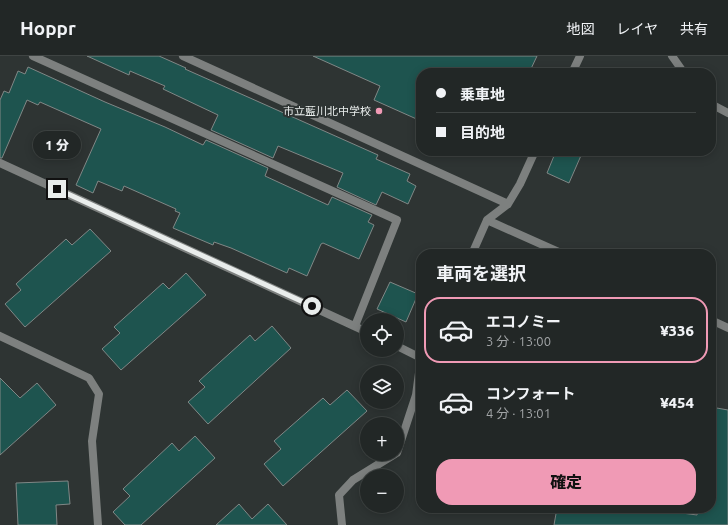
<!DOCTYPE html>
<html lang="ja">
<head>
<meta charset="utf-8">
<style>
	:root { --surface:#222726; --page:#2e3332; --text:#f1f3f6; --muted:#a2a5a7; --line:#3f4443; --accent:#f09ab5 }
	body { margin:0; font-family:Ubuntu,"Noto Sans JP",sans-serif; background:var(--page); color:var(--text); height:100vh; display:flex; flex-direction:column; font-size:15px; white-space:nowrap }
	* { box-sizing:border-box; margin:0 }
	p { font-size:13px; color:var(--muted) }
	.icon { flex:none; width:22px; height:22px; fill:none; stroke:currentColor; stroke-width:2; stroke-linecap:round; stroke-linejoin:round }
	.map { position:relative; flex:1; overflow:hidden }
	.details { position:absolute; left:416px; top:193px; width:300px; height:264px; display:flex; flex-direction:column; background:var(--surface); border-radius:16px; box-shadow:0 2px 10px #0003,0 0 0 1px var(--line) }
	.details>* { flex:none }
	.top-card { position:absolute; left:416px; top:12px; width:300px; height:88px; border-radius:16px; box-shadow:0 2px 10px #0003,0 0 0 1px var(--line); display:grid; align-content:center; height:88px; padding:0 20px; background:var(--surface) }
	.tools { position:absolute; left:360px; top:257px; display:grid; gap:8px }
	.tools a { display:grid; place-items:center; width:44px; height:44px; border-radius:50%; background:var(--surface); box-shadow:0 2px 10px #0003,0 0 0 1px var(--line); font-size:20px }
	.end { position:absolute; width:18px; height:18px; margin:-9px; border:5px solid #e9edec; background:#111; box-shadow:0 0 0 2px #111 }
	.from { border-radius:50% }
	.bubble { position:absolute; height:28px; border-radius:14px; background:var(--surface); box-shadow:0 2px 10px #0003,0 0 0 1px var(--line); font-size:13px; font-weight:800; line-height:28px; text-align:center }
	.top-card b { display:flex; align-items:center; gap:14px; height:38px; font-size:15px }
	.top-card b+b { border-top:1px solid var(--line) }
	.top-card i { width:10px; height:10px; background:var(--text) }
	ul { padding:0; list-style:none }
	li { display:flex; align-items:center; gap:12px; height:66px; margin:0 8px 6px; padding:0 12px; border:2px solid transparent; border-radius:16px }
	li div { flex:1 }
	li b { display:block; font-size:15px }
	li em { font-style:normal; font-weight:800 }
	li.on { border-color:var(--accent) }
	li>.icon { width:36px; height:36px; stroke-width:1.5 }
	h2 { padding:0 20px; font-size:18px; line-height:48px }
	.primary-button { display:flex; gap:8px; margin-top:auto; padding:8px 20px }
	.primary-button a { flex:1; height:46px; border-radius:16px; background:var(--accent); color:#111; font-size:16px; font-weight:800; line-height:46px; text-align:center }
	header { display:flex; align-items:center; gap:24px; box-sizing:border-box; height:56px; padding:0 20px; background:var(--surface); border-bottom:1px solid var(--line) }
	header strong { font-size:19px }
	nav { display:flex; gap:22px; margin-inline-start:auto; font-size:14px }
	.map>svg:first-child { display:block }
</style>
</head>
<body>
<header>
<strong>Hoppr</strong>
<nav><a>地図</a><a>レイヤ</a><a>共有</a></nav>
</header>
<div class="map">
<svg width="728" height="469" viewBox="0 0 728 469">
	<rect width="100%" height="100%" fill="#2e3433"/>
	<!-- building -->
	<path fill="#1e544f" stroke="#808786" d="M87 0H159L186 12 185 13 378 99 376 103 410 118 407 125 416 130 408 148 382 136 376 149 337 131 343 117 278 90 273 102 211 74 218 59 163 33 165 30 130 15 129 19Z
		M313 0H537L529 17H421V65L374 44 380 30Z
		M28 11 105 46 165 71 203 89 206 84 268 112 265 120 328 149 332 141 372 159 368 166 374 169 359 203 323 187 321 188 307 220 289 212 287 217 231 192 214 186 213 189 173 172 180 157 175 155 176 153 124 130 122 135 98 125 93 137 76 129 101 73 40 46 38 49 27 44 2 102H0V44L4 35 9 37 18 15 25 18Z
		M556 95H583L569 127 547 117Z
		M90 173 111 195 25 271 5 248 21 234 16 228 66 183 72 189Z
		M186 217 206 239 121 314 102 293 120 277 114 271 163 227 169 233Z
		M390 226 418 238 406 266 377 253Z
		M272 270 291 292 208 368 188 346 205 331 199 325 250 279 255 285Z
		M0 322 20 342 37 327 56 349 0 399Z
		M347 334 367 355 283 430 264 408 281 393 274 385 323 342 330 349Z
		M711 351 728 354V469H554L557 452H660L659 454 697 459 698 452H711Z
		M195 380 215 402 141 469H125L113 456 130 440 123 433 172 387 179 395Z
		M68 425 70 448 56 449 57 469H18L16 427Z
		M239 448 252 463 268 448 287 469H216Z"/>
	<g fill="none" stroke-linecap="round" stroke-linejoin="round">
		<!-- street -->
		<path stroke="#7d807f" stroke-width="8" d="M33 0 397 164 355 270
			M183 0 508 148
			M672 0 684 17
			M572 17 580 0
			M711 48 728 57
			M0 107 367 276
			M487 164 563 198
			M472 198 487 164 508 148 520 128 535 95
			M711 264 728 272
			M0 280 89 322 99 338 92 385 98 469
			M397 290 421 302
			M397 397 416 339 421 302
			M342 469 339 439 353 424 395 398"/>
	</g>
	<g fill="none" stroke-linecap="round" stroke-linejoin="round">
		<!-- route -->
		<path stroke="#e9edec" stroke-width="5" d="M57 133 312 250"/>
	</g>
	<!-- markers -->
	<circle fill="#f09ab5" stroke="#2e3433" stroke-width="1.5" cx="379" cy="55" r="4"/>
	<g text-anchor="middle" stroke-width="4" stroke-linejoin="round" paint-order="stroke">
		<!-- poi labels -->
		<g font-size="11" fill="#e9edec" stroke="#2e3433" text-anchor="end">
			<text x="371" y="59">市立藍川北中学校</text>
		</g>
	</g>
</svg>
<div class="tools">
<a><svg class="icon" aria-label="locate" viewBox="0 0 24 24"><circle cx="12" cy="12" r="6"/><path d="M12 2v4M12 18v4M2 12h4M18 12h4"/></svg></a>
<a><svg class="icon" aria-label="layers" viewBox="0 0 24 24"><path d="M12 4l9 5-9 5-9-5zM3 14l9 5 9-5"/></svg></a>
<a>+</a>
<a>−</a>
</div>
<i class="end from" style="left:312px;top:250px"></i>
<i class="end" style="left:57px;top:133px"></i>
<div class="bubble" style="left:33px;top:75px;width:48px">1 分</div>
<div class="top-card">
<b><i class="from"></i>乗車地</b>
<b><i></i>目的地</b>
</div>
<section class="details">
<h2>車両を選択</h2>
<ul>
<li class="on"><svg class="icon" aria-label="car" viewBox="0 0 24 24"><path d="M5 17H2v-5l4-1 3-4h7l3 4 3 1v5h-3M9 17h6M6 11h13"/><circle cx="7" cy="17" r="2"/><circle cx="17" cy="17" r="2"/></svg><div><b>エコノミー</b><p>3 分 · 13:00</p></div><em>¥336</em></li>
<li><svg class="icon" aria-label="car" viewBox="0 0 24 24"><path d="M5 17H2v-5l4-1 3-4h7l3 4 3 1v5h-3M9 17h6M6 11h13"/><circle cx="7" cy="17" r="2"/><circle cx="17" cy="17" r="2"/></svg><div><b>コンフォート</b><p>4 分 · 13:01</p></div><em>¥454</em></li>
</ul>
<div class="primary-button"><a>確定</a></div>
</section>
</div>
</body>
</html>
